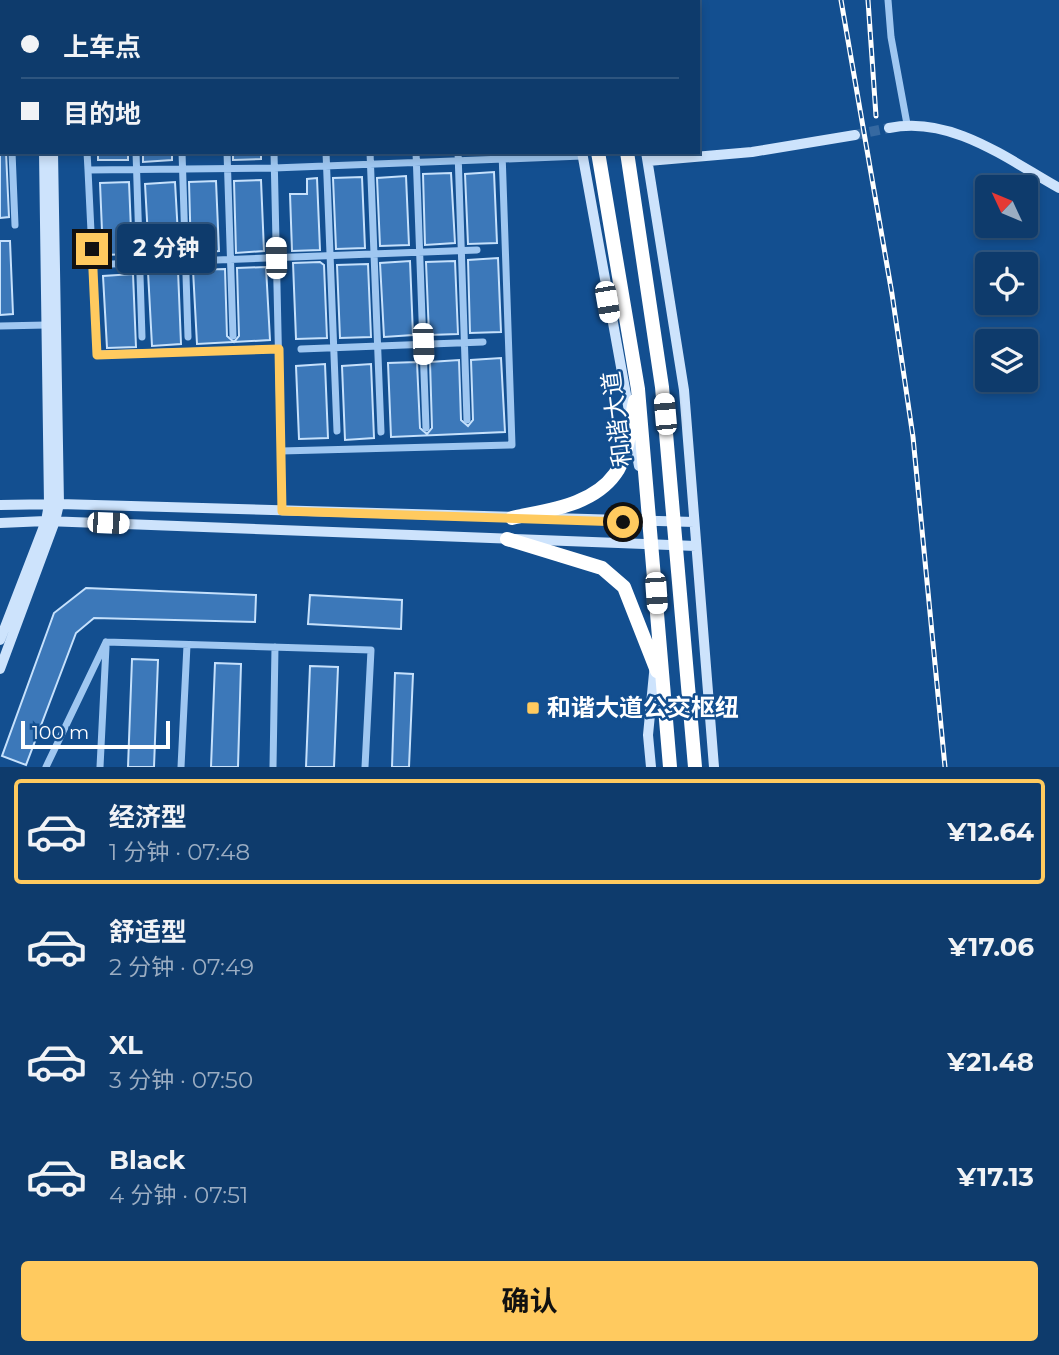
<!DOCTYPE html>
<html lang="zh">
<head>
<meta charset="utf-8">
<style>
	:root { --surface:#0e3b6c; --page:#174272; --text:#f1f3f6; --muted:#9badc2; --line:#2e557f; --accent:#ffca5f }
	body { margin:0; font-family:Montserrat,"Noto Sans SC",sans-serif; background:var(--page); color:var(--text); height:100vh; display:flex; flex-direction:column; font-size:26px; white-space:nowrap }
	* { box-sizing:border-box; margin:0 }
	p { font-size:23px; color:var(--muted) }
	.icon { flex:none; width:38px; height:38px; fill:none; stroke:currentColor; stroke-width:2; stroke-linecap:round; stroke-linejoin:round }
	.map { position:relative; height:767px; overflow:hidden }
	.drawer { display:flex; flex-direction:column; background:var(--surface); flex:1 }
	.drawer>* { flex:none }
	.top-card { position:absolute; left:0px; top:0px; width:700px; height:154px; box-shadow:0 4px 10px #0003,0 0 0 2px var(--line); display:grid; align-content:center; height:154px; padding:0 21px; background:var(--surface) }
	.needle { width:46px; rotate:314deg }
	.tools { position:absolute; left:975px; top:175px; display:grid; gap:14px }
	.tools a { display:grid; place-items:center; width:63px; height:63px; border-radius:7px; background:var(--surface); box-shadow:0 4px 10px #0003,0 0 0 2px var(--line); font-size:35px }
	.scale { position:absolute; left:21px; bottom:18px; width:149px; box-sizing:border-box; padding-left:7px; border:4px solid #fff; border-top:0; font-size:19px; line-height:24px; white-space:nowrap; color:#fff; -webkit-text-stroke:5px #134f90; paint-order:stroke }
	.end { position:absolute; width:32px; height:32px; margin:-16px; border:9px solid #ffca5f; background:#111; box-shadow:0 0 0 4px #111 }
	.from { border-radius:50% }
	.bubble { position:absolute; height:49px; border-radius:7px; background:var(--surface); box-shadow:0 4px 10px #0003,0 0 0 2px var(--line); font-size:23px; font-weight:700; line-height:49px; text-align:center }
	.car { position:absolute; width:21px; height:42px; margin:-21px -10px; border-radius:9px; box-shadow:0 0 5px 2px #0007; background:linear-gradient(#fff 24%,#345 0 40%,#fff 0 76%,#345 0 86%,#fff 0) }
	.top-card b { display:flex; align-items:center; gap:24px; height:66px; font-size:26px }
	.top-card b+b { border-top:2px solid var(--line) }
	.top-card i { width:18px; height:18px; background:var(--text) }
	ul { padding:12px 0 0; list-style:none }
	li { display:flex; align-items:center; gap:21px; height:105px; margin:0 14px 10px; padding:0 7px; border:4px solid transparent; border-radius:7px }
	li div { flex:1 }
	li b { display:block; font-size:26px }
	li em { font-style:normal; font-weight:700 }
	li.current { border-color:var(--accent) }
	li>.icon { width:63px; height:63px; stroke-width:1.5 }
	.action { display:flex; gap:14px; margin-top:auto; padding:14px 21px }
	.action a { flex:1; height:80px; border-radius:7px; background:var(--accent); color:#111; font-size:28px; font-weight:700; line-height:80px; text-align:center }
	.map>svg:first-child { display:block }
</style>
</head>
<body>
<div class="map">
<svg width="1059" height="767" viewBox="0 0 1059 767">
	<rect width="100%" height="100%" fill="#134f90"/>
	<!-- building -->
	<path fill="#3c78b9" stroke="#c6e1fc" stroke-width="2" d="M0 143 2 152H6L9 217 0 218Z
		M98 152H128V160H98Z
		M143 152H172V160L143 162Z
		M233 152H261V159L233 160Z
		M494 172 497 243 468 244 465 174Z
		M451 173 455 243 425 245 423 174Z
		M406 176 409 245 380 246 377 178Z
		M362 177 365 248 336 249 333 178Z
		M317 178 320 250 292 251 290 194H307V179Z
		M261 180 264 251 236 253 234 181Z
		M216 181 219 251 191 253 189 182Z
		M129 182 132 254 103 255 100 183Z
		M175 182 179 253 149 256 145 184Z
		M0 241H10L13 314 0 315Z
		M498 258 501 332 470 333 468 260Z
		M410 261 413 335 384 337 380 263Z
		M455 261 458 334 429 335 426 262Z
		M320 262 324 265 327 338 296 339 293 263Z
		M368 264 371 337 340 338 337 265Z
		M266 267 270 340 197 344 193 270 225 269 227 336 234 342 239 336 237 268Z
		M178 270 181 344 152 346 148 272Z
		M133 274 136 347 107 348 103 276Z
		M501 358 505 432 391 437 388 363 417 362 420 428 427 434 432 428 430 362 459 360 461 420 468 426 473 420 471 360Z
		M325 364 328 438 299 439 296 366Z
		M371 364 374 438 345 440 342 366Z
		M86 588 256 595 255 622 94 618 76 633 26 765 2 756 54 613Z
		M310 595 402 600 401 629 308 624Z
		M132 659 158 660 154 767H128Z
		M215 663 241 664 238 767H211Z
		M310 666 338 667 334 767H306Z
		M395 673 413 674 409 767H392Z"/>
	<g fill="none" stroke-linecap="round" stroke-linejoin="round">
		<!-- secondary-tunnel -->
		<path stroke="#3669a1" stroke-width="10" stroke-dasharray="10 5" stroke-linecap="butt" d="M855 135 889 128"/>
		<!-- street -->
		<path stroke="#9fc7f1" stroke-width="7" d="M3 0 4 2
			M81 0V2
			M130 0V2
			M176 0V2
			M221 0V2
			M269 0V2
			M320 0V2
			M365 0V2
			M410 0 411 2
			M452 0V2
			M497 0V2
			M888 0 891 37 907 124
			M0 137H2
			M12 152 15 225
			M87 152 88 170 274 168 582 156
			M136 152 142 337
			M182 152 188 337
			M227 152 233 336
			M274 152 282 511
			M326 152 337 431
			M370 152 381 432
			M416 152 426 428
			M458 152 467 420
			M88 170 97 354 279 349
			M112 264 477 250
			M0 326 46 325
			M301 349 483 342
			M281 451 512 445 502 152
			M106 642 371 650 365 767
			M46 767 106 642
			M100 767 106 647
			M181 767 187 645
			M273 767 275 647"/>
		<!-- secondary -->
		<path stroke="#cde3fc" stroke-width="10" d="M39 0V2
			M51 0V2
			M555 0 556 2
			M614 0V2
			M889 128C951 115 1007 159 1059 188
			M582 152 639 466
			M646 152 684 390 714 767
			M648 161 752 152 855 135
			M0 505 59 504 694 522
			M0 523 46 521 696 546
			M0 640 46 521 49 504 44 152
			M0 669 55 521 59 504 53 152
			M651 767 648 735 655 663"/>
		<!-- highway -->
		<path stroke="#fff" stroke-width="14" d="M573 0 574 2
			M598 0 599 2
			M598 152 638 389 670 767
			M627 152 662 387 695 767
			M512 518C547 510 592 506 615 474 629 455 630 423 635 401
			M507 539 602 568 624 587 657 671"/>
		<!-- rail casing -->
		<g stroke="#fff" stroke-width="5">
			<path id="rail" d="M841 0 892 294 913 437 945 767
				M868 0 876 116"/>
		</g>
		<!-- rail -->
		<use href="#rail" stroke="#134f90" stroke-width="2.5" stroke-dasharray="8" stroke-linecap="butt"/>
	</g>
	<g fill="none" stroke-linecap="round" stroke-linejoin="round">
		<!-- route -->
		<path stroke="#ffca5f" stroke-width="9" d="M92 249 97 355 279 349 282 511 623 522"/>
	</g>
	<!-- markers -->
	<rect fill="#ffca5f" stroke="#134f90" stroke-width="2.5" x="526" y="701" width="14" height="14" rx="3.5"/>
	<g text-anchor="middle" stroke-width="5" stroke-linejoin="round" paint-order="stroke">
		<!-- street labels -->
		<g font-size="24" fill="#fff" stroke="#134f90">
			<text transform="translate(617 419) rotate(-97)" y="8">和谐大道</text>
		</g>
		<!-- poi labels -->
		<g font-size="24" font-weight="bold" fill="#fff" stroke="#134f90" text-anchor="start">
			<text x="547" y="716">和谐大道公交枢纽</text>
		</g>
	</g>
</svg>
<div class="tools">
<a><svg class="needle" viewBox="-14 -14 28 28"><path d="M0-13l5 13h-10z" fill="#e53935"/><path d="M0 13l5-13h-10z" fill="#9badc2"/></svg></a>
<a><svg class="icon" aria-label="locate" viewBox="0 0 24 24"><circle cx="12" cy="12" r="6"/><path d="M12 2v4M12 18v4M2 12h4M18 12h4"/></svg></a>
<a><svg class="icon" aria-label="layers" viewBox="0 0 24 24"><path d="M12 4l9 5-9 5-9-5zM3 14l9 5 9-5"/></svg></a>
</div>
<div class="scale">100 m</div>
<i class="end from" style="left:623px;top:522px"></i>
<i class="end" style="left:92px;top:249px"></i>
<div class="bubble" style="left:117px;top:224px;width:98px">2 分钟</div>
<i class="car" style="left:276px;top:258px;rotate:359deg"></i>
<i class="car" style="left:607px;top:302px;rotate:170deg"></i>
<i class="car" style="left:423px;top:344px;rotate:178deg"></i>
<i class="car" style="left:665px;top:414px;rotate:355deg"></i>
<i class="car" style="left:108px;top:523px;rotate:92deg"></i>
<i class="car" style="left:656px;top:593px;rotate:176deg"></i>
<div class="top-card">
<b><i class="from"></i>上车点</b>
<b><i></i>目的地</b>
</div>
</div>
<section class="drawer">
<ul>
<li class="current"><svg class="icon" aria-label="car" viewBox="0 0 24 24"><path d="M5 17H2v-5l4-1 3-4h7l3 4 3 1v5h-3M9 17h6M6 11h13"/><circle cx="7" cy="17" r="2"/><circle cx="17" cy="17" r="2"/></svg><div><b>经济型</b><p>1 分钟 · 07:48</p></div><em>¥12.64</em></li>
<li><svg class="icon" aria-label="car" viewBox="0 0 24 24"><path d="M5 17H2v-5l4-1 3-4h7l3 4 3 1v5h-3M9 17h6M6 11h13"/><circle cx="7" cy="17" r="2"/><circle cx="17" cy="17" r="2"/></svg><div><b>舒适型</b><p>2 分钟 · 07:49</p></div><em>¥17.06</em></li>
<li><svg class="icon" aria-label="car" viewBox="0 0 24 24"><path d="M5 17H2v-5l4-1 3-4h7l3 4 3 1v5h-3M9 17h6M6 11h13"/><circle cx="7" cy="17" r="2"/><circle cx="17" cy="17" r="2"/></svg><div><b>XL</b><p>3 分钟 · 07:50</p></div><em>¥21.48</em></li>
<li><svg class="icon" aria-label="car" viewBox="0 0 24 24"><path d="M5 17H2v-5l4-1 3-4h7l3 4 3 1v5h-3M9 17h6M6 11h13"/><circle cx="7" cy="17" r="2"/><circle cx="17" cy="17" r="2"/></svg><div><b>Black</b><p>4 分钟 · 07:51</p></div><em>¥17.13</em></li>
</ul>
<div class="action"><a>确认</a></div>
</section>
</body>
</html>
